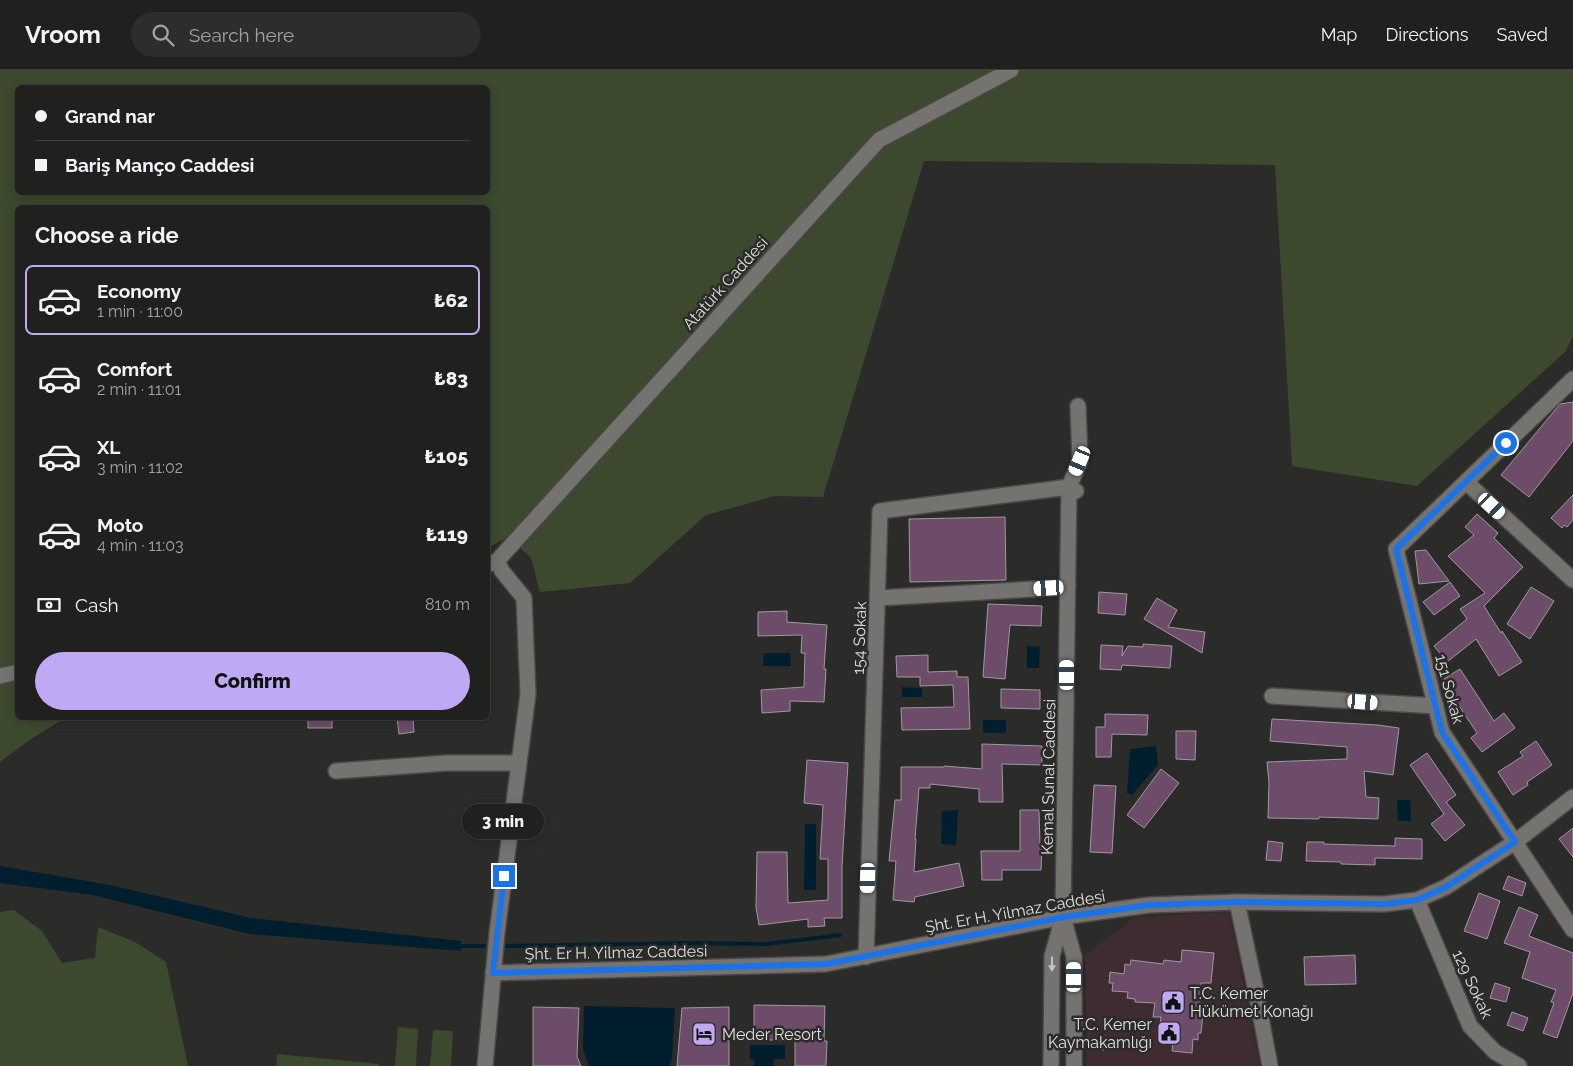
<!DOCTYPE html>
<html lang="en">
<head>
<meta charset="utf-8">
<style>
	:root { --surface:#20201f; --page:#2d2d2c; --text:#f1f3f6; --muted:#a2a3a4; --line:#3d3e3d; --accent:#bfa9f4 }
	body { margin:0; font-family:Raleway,sans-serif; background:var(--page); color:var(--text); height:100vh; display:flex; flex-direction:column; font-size:19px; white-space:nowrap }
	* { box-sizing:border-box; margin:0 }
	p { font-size:16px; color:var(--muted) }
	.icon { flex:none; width:28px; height:28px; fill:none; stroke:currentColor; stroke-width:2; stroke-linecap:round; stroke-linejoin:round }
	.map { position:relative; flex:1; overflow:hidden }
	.panel { position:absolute; left:15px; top:135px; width:475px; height:515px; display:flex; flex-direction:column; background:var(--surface); border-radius:8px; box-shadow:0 2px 12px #0003,0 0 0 1px var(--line) }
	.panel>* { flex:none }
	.banner { position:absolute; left:15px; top:15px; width:475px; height:110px; border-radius:8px; box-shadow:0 2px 12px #0003,0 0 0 1px var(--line); display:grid; align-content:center; height:110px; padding:0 20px; background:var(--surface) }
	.end { position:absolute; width:22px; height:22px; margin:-11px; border:6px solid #1a73e8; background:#fff; box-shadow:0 0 0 2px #fff }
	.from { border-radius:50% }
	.bubble { position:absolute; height:35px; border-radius:18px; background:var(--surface); box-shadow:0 2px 12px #0003,0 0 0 1px var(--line); font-size:16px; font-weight:800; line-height:35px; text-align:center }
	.car { position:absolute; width:15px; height:30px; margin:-15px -8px; border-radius:6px; box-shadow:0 0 4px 1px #0007; background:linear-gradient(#fff 24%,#345 0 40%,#fff 0 76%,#345 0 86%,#fff 0) }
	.banner b { display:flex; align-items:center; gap:18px; height:48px; font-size:19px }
	.banner b+b { border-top:1px solid var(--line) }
	.banner i { width:12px; height:12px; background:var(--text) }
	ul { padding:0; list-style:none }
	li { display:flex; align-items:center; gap:15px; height:70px; margin:0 10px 8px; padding:0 10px; border:2px solid transparent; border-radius:8px }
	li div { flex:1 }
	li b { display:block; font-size:19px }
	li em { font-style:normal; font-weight:800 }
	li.selected { border-color:var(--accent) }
	li>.icon { width:45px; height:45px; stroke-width:1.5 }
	h2 { padding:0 20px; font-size:22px; line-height:60px }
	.pay { display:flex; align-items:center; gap:12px; height:55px; padding:0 20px; font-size:19px }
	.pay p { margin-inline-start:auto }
	.primary-button { display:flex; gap:10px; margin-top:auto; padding:10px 20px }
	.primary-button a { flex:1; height:58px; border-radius:30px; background:var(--accent); color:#111; font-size:20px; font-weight:800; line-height:58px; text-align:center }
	header { display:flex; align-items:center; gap:30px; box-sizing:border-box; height:70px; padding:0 25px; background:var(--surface); border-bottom:1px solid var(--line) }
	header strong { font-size:24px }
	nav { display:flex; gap:28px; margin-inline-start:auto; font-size:18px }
	.search { width:350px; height:45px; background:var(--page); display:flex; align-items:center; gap:12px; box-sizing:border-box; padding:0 18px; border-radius:28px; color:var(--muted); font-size:19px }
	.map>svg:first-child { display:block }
</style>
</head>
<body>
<header>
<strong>Vroom</strong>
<div class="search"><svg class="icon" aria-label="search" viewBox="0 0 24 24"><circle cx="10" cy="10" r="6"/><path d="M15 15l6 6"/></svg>Search here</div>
<nav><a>Map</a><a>Directions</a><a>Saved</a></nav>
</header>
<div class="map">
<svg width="1573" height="996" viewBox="0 0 1573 996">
	<rect width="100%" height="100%" fill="#2b2b29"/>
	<!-- commercial -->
	<path fill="#3f2c31" d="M1229 842 1260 996H1087L1085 885 1135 847Z"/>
	<!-- green -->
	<path fill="#3d492e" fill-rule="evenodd" d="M0 0H1573V266L1565 282 1417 416 1292 396 1275 95 924 91 823 427 775 426 706 445 630 513 540 522 531 488 509 467 488 477V138H18V648H65L31 669 0 692ZM18 18H488V122H18Z
		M14 840 42 861 62 893 95 888 98 857 135 872 166 892 188 996H0V842Z
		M398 957 418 959 416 996H395Z
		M433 960 453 961 451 996H430Z
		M277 984 379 994V996H276Z"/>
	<!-- water -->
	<path fill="#011e2f" d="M1027 576 1040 577 1039 598H1027Z
		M764 583H790L791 596H763Z
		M902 617 922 618V627H902Z
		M983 650H1006V663H983Z
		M1156 676 1158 695 1132 725 1127 723 1130 679Z
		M1397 730H1410L1411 751H1398Z
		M958 740 956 775 941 774 942 741Z
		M805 754H816V820H804Z
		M0 796 110 815 251 848 461 871V881L250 864 93 825 0 813Z
		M584 936 675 938 672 988 669 996H589L583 979Z
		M750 975H785V989H774L773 996H754V990L750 989Z"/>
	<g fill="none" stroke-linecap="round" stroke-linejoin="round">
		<!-- stream -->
		<path stroke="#011e2f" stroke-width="4" d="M461 876H484
			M507 876 687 873 767 874 840 865"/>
	</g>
	<!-- building -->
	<path fill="#6c4c68" stroke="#9d9a9c" d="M1573 332V371L1529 427 1501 405 1560 334Z
		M1573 425V450L1567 457 1564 455 1562 458 1551 448Z
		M1477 444 1498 463 1494 468 1523 497 1484 536 1501 563 1502 561 1522 592 1499 606 1476 569 1447 592 1434 576 1467 549 1460 539 1485 523 1448 486 1474 465 1465 457Z
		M1005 447 1006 510 910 512 909 449Z
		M1426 480 1449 511 1419 514 1415 481Z
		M1450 512 1460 526 1434 545 1423 532Z
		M1531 517 1554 531 1530 569 1507 554Z
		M1099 522 1127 524 1125 545 1098 543Z
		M1157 528 1177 540 1168 557 1205 562 1202 583 1144 549Z
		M988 534 1042 536 1041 556 1010 555 1005 609 983 607Z
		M787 541V552L827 555 824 599H826L824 632 790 631V641L762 643 761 620 804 617 805 583H801L802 565 758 566V542Z
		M1143 574 1172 576 1170 598 1122 595 1121 600 1100 599 1101 575 1123 576 1122 586 1128 576 1143 577Z
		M928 585V602L957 601V607H968L970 659 902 660 901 638 954 637 953 615 920 616V607H897L896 586Z
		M1460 599 1494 651 1504 643 1515 658 1482 682 1471 668 1477 663 1442 610Z
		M1001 619 1040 620V639L1001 638Z
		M1105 644 1148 645 1147 665 1112 664 1111 687H1096V657H1105Z
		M308 648H332V658H308Z
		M397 648H413L414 662 399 664Z
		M1272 649 1378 655 1399 658 1393 705 1364 701 1366 727 1379 728 1378 749 1319 747V749L1268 748 1269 713 1267 692 1347 689V677L1270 671Z
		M1176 661H1196L1195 690 1176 689Z
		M1536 671 1552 695 1527 712 1528 715 1513 725 1498 702 1523 686 1520 682Z
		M982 674 1042 676V695L1002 694 1003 732H979V719L930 714V718H919L915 769H916L914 802 959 793 964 816 915 827 914 832 893 830 896 791H889L895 730H901V697H944V696L982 699Z
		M1427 683 1456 725 1446 732 1465 755 1445 771 1431 754 1444 744 1410 695Z
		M807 690 848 693 842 797V848H824L825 856 808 857V849L759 855 756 837 757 782H787L788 833 828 830V789H820L823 735 804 733Z
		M1161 699 1179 713 1144 758 1127 745Z
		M1094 715 1116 716 1112 783 1090 782Z
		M1020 740H1039L1040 775H1042L1041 800H1002V810H982L981 781H1020Z
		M1573 758V787L1559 769Z
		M1395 768 1422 769V789L1375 788V795L1341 794V792L1306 791 1307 772H1324V774L1395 776Z
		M1268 771 1283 773 1281 791 1266 790Z
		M1508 806 1526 813 1522 826 1503 819Z
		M1479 823 1500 831 1487 869 1464 861Z
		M1519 837 1538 845 1529 866 1573 883V923L1557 968 1543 963 1554 933 1551 932 1556 920 1522 908 1530 882 1504 873Z
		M1182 880 1214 883 1211 913H1201L1199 943H1203L1201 963H1198V970L1193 969 1192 983 1172 981 1173 968H1166V961H1159L1161 947H1153L1155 933 1135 932V929L1127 928 1128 922 1112 921 1113 913H1109L1110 902 1124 904 1125 894 1130 895 1131 890 1163 894 1164 890 1181 892Z
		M1355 885 1356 914 1305 915 1304 887Z
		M1495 913 1510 918 1506 932 1490 928Z
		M754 935 825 936 824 971H827L826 996H795V970H754Z
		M533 937 579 938 577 987 581 996H533Z
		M729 937V996H677L682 938Z
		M1512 942 1528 948 1523 961 1507 955Z
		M1094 968 1104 969V980L1093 979Z"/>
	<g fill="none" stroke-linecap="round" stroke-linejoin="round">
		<!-- minor casing -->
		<g stroke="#494846" stroke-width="18">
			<path id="minor" d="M1573 309 1396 479 1442 662 1573 860
				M1466 412 1573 510
				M1076 421 1069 417 1080 391 1078 336
				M497 491 879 70 1011 0
				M878 528 1068 517
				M0 606 18 602
				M1272 626 1436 636
				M336 701 447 693H519
				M1417 830 1470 956 1495 982 1519 996
				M1237 832 1256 921 1270 996
				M1063 847 1074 887V996
				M866 887 880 441 1069 417 1063 847 1052 886 1051 996
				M493 903 826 894 1063 847 1149 835 1237 832 1384 834 1417 830 1446 817 1515 772 1573 727
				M485 996 497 863 528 624 524 528 502 501 497 491 489 494"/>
		</g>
		<!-- minor -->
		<use href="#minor" stroke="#747370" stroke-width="15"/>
	</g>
	<!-- one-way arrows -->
	<defs><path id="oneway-solid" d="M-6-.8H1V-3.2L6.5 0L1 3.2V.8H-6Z" transform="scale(1.25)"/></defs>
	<use fill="#c5c4c2" href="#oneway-solid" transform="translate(1052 894) rotate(91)"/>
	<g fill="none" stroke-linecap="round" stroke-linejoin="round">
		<!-- route -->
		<path stroke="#1a73e8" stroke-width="6" d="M504 806 493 903 826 894 1064 847 1149 835 1237 832 1384 834 1417 830 1446 817 1515 772 1442 662 1396 479 1506 373"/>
	</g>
	<!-- icons -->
	<defs>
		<g id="civic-square" transform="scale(1.25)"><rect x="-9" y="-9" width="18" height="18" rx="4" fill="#bfa9f4" stroke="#2b2b29"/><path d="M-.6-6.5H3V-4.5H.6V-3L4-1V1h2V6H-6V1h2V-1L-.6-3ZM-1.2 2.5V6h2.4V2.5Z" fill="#111"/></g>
		<g id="hotel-square" transform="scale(1.25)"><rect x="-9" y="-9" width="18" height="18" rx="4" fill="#bfa9f4" stroke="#2b2b29"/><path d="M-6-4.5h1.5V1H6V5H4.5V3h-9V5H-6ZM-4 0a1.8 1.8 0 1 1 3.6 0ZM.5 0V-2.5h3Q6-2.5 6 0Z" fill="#111"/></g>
	</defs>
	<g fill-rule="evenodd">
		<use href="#civic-square" x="1173" y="932"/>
		<use href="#civic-square" x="1169" y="963"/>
		<use href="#hotel-square" x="704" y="964"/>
	</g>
	<g text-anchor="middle" stroke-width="5" stroke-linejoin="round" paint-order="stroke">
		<!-- street labels -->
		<g font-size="16" fill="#e0dfde" stroke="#2b2b29">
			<text transform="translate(725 213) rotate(-48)" y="6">Atatürk Caddesi</text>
			<text transform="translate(859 568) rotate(-88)" y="6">154 Sokak</text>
			<text transform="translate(1450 619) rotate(75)" y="6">151 Sokak</text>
			<text transform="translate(1048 707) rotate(-89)" y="6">Kemal Sunal Caddesi</text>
			<text transform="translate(1015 841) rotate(-10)" y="6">Şht. Er H. Yilmaz Caddesi</text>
			<text transform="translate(616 882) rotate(-1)" y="6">Şht. Er H. Yilmaz Caddesi</text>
			<text transform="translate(1473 914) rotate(65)" y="6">129 Sokak</text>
		</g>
		<!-- poi labels -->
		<g font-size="16" fill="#e0dfde" stroke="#2b2b29" text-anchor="start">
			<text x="1190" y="929">T.C. Kemer<tspan x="1190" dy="18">Hükümet Konağı</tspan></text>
			<text x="1152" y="960" text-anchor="end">T.C. Kemer<tspan x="1152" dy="18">Kaymakamlığı</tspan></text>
			<text x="722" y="970">Meder Resort</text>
		</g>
	</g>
</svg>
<i class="end from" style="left:1506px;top:373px"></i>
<i class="end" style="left:504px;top:806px"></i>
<div class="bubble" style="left:462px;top:734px;width:82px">3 min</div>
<i class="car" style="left:1080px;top:391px;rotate:203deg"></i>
<i class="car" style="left:1492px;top:436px;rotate:133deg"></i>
<i class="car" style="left:1049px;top:518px;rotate:267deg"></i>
<i class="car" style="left:1067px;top:605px;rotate:0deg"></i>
<i class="car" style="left:1363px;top:632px;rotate:94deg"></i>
<i class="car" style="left:868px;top:808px;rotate:182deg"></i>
<i class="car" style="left:1074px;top:907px;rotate:0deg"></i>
<div class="banner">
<b><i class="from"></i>Grand nar</b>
<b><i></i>Bariş Manço Caddesi</b>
</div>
<section class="panel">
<h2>Choose a ride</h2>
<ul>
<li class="selected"><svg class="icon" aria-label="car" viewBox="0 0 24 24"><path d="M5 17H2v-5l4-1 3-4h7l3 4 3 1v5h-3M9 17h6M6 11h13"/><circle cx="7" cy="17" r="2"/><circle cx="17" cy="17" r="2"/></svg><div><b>Economy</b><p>1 min · 11:00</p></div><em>₺62</em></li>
<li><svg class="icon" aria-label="car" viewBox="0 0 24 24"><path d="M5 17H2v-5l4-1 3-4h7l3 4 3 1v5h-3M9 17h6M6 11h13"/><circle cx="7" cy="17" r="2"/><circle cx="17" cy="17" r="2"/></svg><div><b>Comfort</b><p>2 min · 11:01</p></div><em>₺83</em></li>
<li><svg class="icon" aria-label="car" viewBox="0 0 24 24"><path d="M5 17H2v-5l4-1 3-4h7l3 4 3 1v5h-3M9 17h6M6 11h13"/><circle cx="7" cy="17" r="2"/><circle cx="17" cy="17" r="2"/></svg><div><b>XL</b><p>3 min · 11:02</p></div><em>₺105</em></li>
<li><svg class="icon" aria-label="car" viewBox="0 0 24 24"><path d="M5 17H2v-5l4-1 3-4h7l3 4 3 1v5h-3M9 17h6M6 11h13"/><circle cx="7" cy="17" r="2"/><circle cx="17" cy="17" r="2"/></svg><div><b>Moto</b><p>4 min · 11:03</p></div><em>₺119</em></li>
</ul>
<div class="pay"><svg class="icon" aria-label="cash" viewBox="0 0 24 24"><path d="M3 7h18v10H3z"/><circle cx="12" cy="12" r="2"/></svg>Cash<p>810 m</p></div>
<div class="primary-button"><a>Confirm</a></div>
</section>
</div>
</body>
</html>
